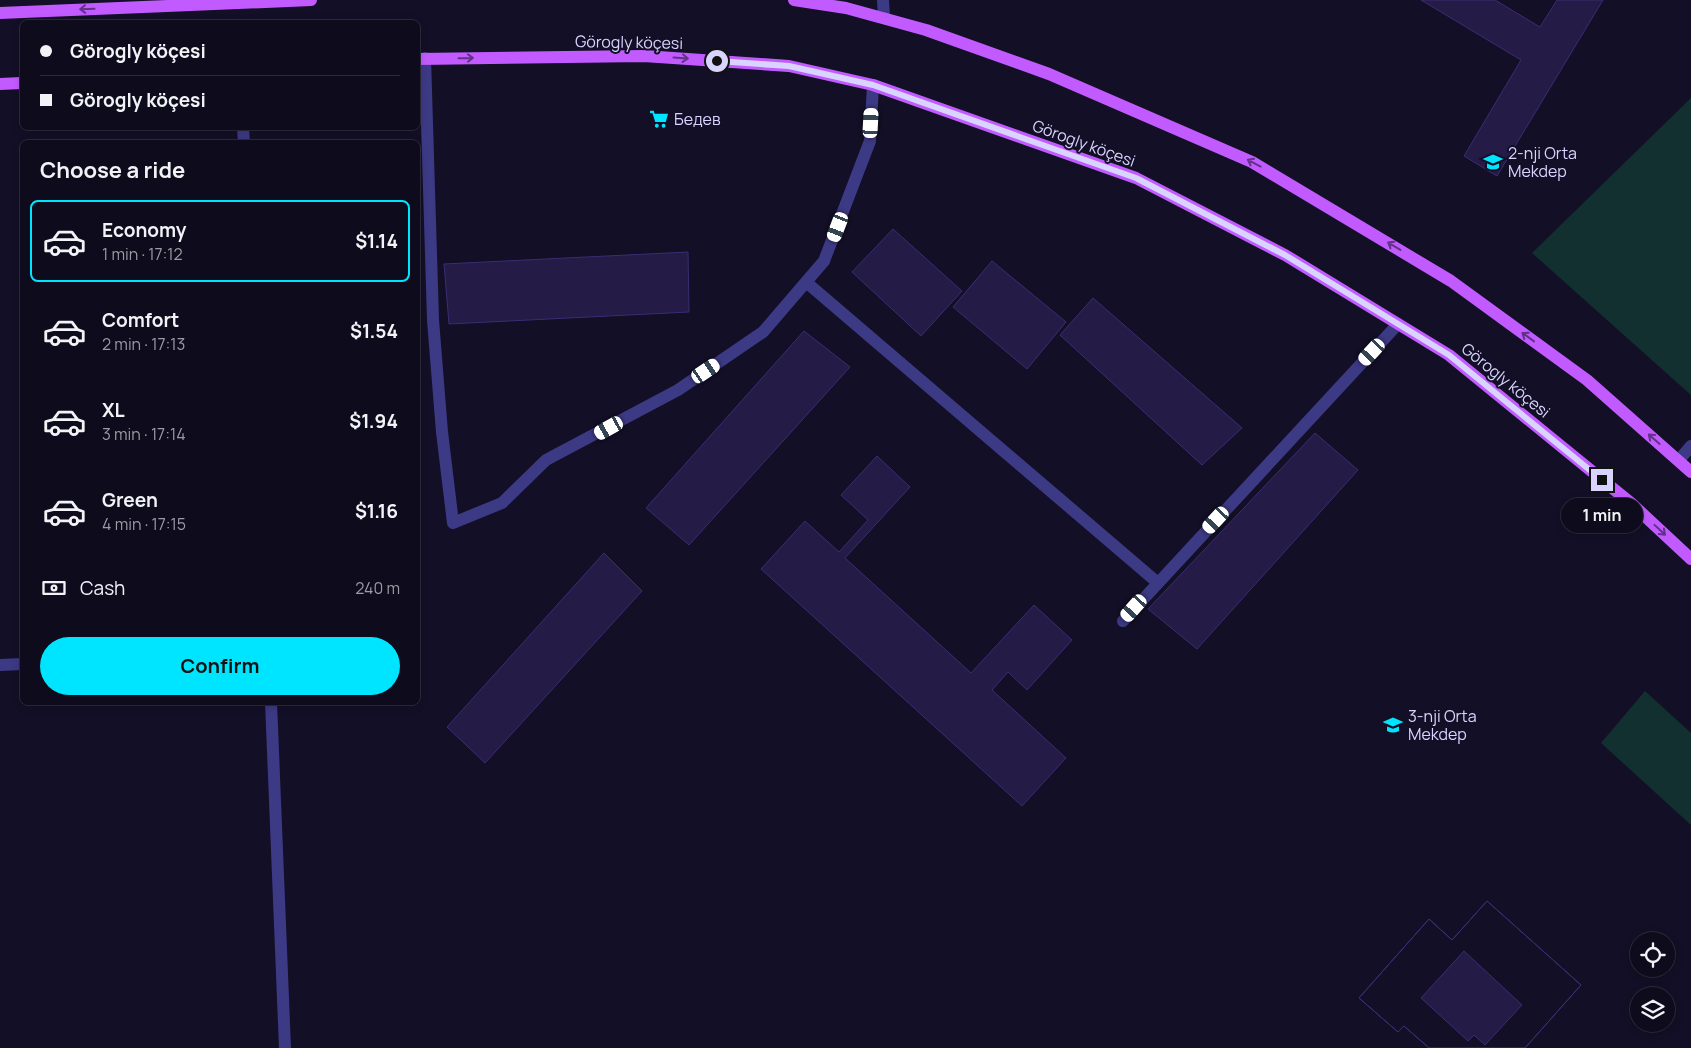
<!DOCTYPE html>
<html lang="en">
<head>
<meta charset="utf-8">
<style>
	:root { --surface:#0e0b1c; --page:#171425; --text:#f1f3f6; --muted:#9b9ba3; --line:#2e2b3b; --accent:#00e5ff }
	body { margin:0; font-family:Manrope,sans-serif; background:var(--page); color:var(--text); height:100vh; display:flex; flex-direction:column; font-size:19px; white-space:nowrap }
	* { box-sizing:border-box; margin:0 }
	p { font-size:16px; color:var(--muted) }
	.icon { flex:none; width:28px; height:28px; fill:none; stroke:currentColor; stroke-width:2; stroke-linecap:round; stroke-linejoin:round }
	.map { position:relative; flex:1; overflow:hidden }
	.details { position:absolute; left:20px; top:140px; width:400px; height:565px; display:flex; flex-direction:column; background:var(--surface); border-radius:8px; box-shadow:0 2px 8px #0003,0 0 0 1px var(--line) }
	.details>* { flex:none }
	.guide { position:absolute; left:20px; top:20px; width:400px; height:110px; border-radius:8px; box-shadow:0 2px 8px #0003,0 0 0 1px var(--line); display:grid; align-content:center; height:110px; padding:0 20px; background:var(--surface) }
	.controls { position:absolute; left:1630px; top:932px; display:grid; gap:10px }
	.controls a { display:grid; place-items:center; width:45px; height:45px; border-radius:50%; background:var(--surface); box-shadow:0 2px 8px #0003,0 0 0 1px var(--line); font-size:25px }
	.end { position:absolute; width:22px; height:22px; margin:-11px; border:6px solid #d9d4ff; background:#111; box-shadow:0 0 0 2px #111 }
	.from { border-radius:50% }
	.bubble { position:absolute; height:35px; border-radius:18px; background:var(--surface); box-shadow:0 2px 8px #0003,0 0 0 1px var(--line); font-size:16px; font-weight:700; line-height:35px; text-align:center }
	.car { position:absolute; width:15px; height:30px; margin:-15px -8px; border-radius:6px; box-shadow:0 0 4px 1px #0007; background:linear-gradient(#fff 24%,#345 0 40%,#fff 0 76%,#345 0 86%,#fff 0) }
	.guide b { display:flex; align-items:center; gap:18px; height:48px; font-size:19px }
	.guide b+b { border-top:1px solid var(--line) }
	.guide i { width:12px; height:12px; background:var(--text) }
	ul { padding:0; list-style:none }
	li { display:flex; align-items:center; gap:15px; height:82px; margin:0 10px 8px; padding:0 10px; border:2px solid transparent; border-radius:8px }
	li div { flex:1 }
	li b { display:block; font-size:19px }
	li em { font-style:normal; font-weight:700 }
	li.current { border-color:var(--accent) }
	li>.icon { width:45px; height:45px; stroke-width:1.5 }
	h2 { padding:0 20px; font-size:22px; line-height:60px }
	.pay { display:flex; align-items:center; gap:12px; height:55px; padding:0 20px; font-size:19px }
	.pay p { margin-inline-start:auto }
	.button { display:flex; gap:10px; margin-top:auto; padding:10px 20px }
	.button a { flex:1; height:58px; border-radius:30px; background:var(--accent); color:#111; font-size:20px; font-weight:700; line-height:58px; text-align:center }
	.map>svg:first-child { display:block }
</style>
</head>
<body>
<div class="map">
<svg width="1691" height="1048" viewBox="0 0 1691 1048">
	<rect width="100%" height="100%" fill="#130f26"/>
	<!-- green -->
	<path fill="#12302f" d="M1691 98V395L1532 253Z
		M1645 691 1691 733V825L1601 743Z"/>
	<!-- building -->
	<path fill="#241b47" stroke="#3b2d73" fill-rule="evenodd" d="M1421 0H1495L1540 27 1557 0H1603L1497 176 1464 156 1521 60Z
		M893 229 962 291 921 336 852 272Z
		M688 252 689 312 449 324 444 264Z
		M992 261 1066 322 1027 369 953 307Z
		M1093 298 1242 428 1202 465 1060 335Z
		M804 331 850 367 689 545 646 508Z
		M1315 433 1358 470 1197 649 1148 609Z
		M877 456 910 487 845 558 971 673 1034 605 1072 640 1027 690 1008 672 992 690 1066 758 1022 806 761 569 805 521 839 552 868 520 841 495Z
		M604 553 642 591 485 763 447 727Z
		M1487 901 1581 985 1525 1048H1429L1404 1026 1398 1032 1359 998 1429 919 1452 940ZM1464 951 1522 1005 1485 1045 1474 1035 1468 1041 1421 998Z
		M1487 901 1581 985 1525 1048H1429L1404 1026 1398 1032 1359 998 1429 919 1452 940Z"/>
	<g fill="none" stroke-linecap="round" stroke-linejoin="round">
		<!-- minor -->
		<path stroke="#3d3a85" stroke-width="12" d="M883 0 884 17
			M425 58 433 320 442 432 453 523 502 503 546 460 678 390 763 332 824 261 870 141 873 85
			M243 128 244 142
			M806 282 1158 583
			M1679 460 1691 446
			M1123 621 1398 324
			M0 665 22 664
			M271 702 285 1048"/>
		<!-- major -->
		<path stroke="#c25bff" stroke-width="12" d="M794 0 846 8 926 30 1049 74 1252 162 1451 281 1587 380 1691 472
			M0 13 311 0
			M418 59 644 56 789 66 873 85 1136 178 1285 255 1449 355 1632 504 1691 559
			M0 84 22 83"/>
	</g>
	<!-- one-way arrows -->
	<defs><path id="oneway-shaft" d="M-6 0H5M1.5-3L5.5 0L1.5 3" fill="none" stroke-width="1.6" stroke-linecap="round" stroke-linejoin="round" transform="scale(1.25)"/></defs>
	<g stroke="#623188">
		<use href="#oneway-shaft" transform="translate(87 9) rotate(178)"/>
		<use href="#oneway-shaft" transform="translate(466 58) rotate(-1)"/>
		<use href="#oneway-shaft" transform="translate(681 58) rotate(4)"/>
		<use href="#oneway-shaft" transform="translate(1254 163) rotate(-152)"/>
		<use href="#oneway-shaft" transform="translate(1394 246) rotate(-149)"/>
		<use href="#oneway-shaft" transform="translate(1528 337) rotate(-144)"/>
		<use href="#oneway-shaft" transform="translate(1654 439) rotate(-139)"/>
		<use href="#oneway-shaft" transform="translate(1660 530) rotate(43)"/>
	</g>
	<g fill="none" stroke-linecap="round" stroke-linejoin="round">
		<!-- route -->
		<path stroke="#d9d4ff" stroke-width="6" d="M717 61 789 66 873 85 1136 178 1285 255 1449 355 1602 480"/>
	</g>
	<!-- icons -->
	<defs>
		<g id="supermarket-bare" transform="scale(1.5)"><path d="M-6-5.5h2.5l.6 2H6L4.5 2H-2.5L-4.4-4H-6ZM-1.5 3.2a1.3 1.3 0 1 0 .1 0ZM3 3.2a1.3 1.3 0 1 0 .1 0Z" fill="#00e5ff" stroke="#130f26" stroke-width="2.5" paint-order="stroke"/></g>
		<g id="school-bare" transform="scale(1.5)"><path d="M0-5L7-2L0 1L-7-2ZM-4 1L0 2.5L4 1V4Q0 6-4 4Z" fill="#00e5ff" stroke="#130f26" stroke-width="2.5" paint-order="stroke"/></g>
	</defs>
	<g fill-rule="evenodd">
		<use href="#supermarket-bare" x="659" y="119"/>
		<use href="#school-bare" x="1493" y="162"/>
		<use href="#school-bare" x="1393" y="725"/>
	</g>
	<g text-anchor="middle" stroke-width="4" stroke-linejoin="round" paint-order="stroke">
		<!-- street labels -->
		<g font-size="16" fill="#d9d4ff" stroke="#130f26">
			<text transform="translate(629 42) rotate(1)" y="6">Görogly köçesi</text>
			<text transform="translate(1084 143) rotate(20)" y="6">Görogly köçesi</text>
			<text transform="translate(1506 380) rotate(39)" y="6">Görogly köçesi</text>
		</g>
		<!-- poi labels -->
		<g font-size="16" fill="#d9d4ff" stroke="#130f26" text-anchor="start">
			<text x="674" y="125">Бедев</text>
			<text x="1508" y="159">2-nji Orta<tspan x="1508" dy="18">Mekdep</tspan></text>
			<text x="1408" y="722">3-nji Orta<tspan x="1408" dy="18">Mekdep</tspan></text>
		</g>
	</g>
</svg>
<div class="controls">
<a><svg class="icon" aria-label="locate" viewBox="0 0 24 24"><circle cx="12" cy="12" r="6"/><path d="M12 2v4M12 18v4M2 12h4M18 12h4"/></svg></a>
<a><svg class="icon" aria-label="layers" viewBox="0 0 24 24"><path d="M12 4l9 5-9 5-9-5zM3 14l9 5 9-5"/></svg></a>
</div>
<i class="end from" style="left:717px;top:61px"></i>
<i class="end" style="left:1602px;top:480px"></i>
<div class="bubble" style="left:1561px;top:498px;width:82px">1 min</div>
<i class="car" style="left:871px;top:123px;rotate:3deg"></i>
<i class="car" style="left:838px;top:227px;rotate:201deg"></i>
<i class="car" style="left:1372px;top:352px;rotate:223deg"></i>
<i class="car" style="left:706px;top:371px;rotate:56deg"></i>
<i class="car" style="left:609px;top:428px;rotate:241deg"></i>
<i class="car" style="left:1216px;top:520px;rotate:223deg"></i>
<i class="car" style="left:1134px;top:608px;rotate:222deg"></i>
<div class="guide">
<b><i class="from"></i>Görogly köçesi</b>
<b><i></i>Görogly köçesi</b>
</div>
<section class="details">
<h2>Choose a ride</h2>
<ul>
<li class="current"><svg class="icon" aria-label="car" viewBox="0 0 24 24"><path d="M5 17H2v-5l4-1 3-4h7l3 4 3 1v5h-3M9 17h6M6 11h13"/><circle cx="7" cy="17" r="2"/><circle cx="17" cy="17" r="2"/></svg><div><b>Economy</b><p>1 min · 17:12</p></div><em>$1.14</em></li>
<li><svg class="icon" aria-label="car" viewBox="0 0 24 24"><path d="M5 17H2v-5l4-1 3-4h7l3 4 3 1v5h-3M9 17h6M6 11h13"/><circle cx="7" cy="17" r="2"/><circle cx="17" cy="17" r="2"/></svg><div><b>Comfort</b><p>2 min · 17:13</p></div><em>$1.54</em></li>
<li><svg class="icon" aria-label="car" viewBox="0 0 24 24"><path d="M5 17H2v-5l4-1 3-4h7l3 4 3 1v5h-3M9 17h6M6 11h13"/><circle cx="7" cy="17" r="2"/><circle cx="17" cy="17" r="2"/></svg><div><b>XL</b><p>3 min · 17:14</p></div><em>$1.94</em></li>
<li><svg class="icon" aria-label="car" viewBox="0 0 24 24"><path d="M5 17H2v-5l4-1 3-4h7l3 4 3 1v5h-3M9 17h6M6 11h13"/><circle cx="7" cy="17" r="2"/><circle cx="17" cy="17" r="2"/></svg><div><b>Green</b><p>4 min · 17:15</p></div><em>$1.16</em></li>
</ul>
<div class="pay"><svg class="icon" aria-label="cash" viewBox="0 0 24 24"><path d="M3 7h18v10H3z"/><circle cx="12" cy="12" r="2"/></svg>Cash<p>240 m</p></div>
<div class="button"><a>Confirm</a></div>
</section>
</div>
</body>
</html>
